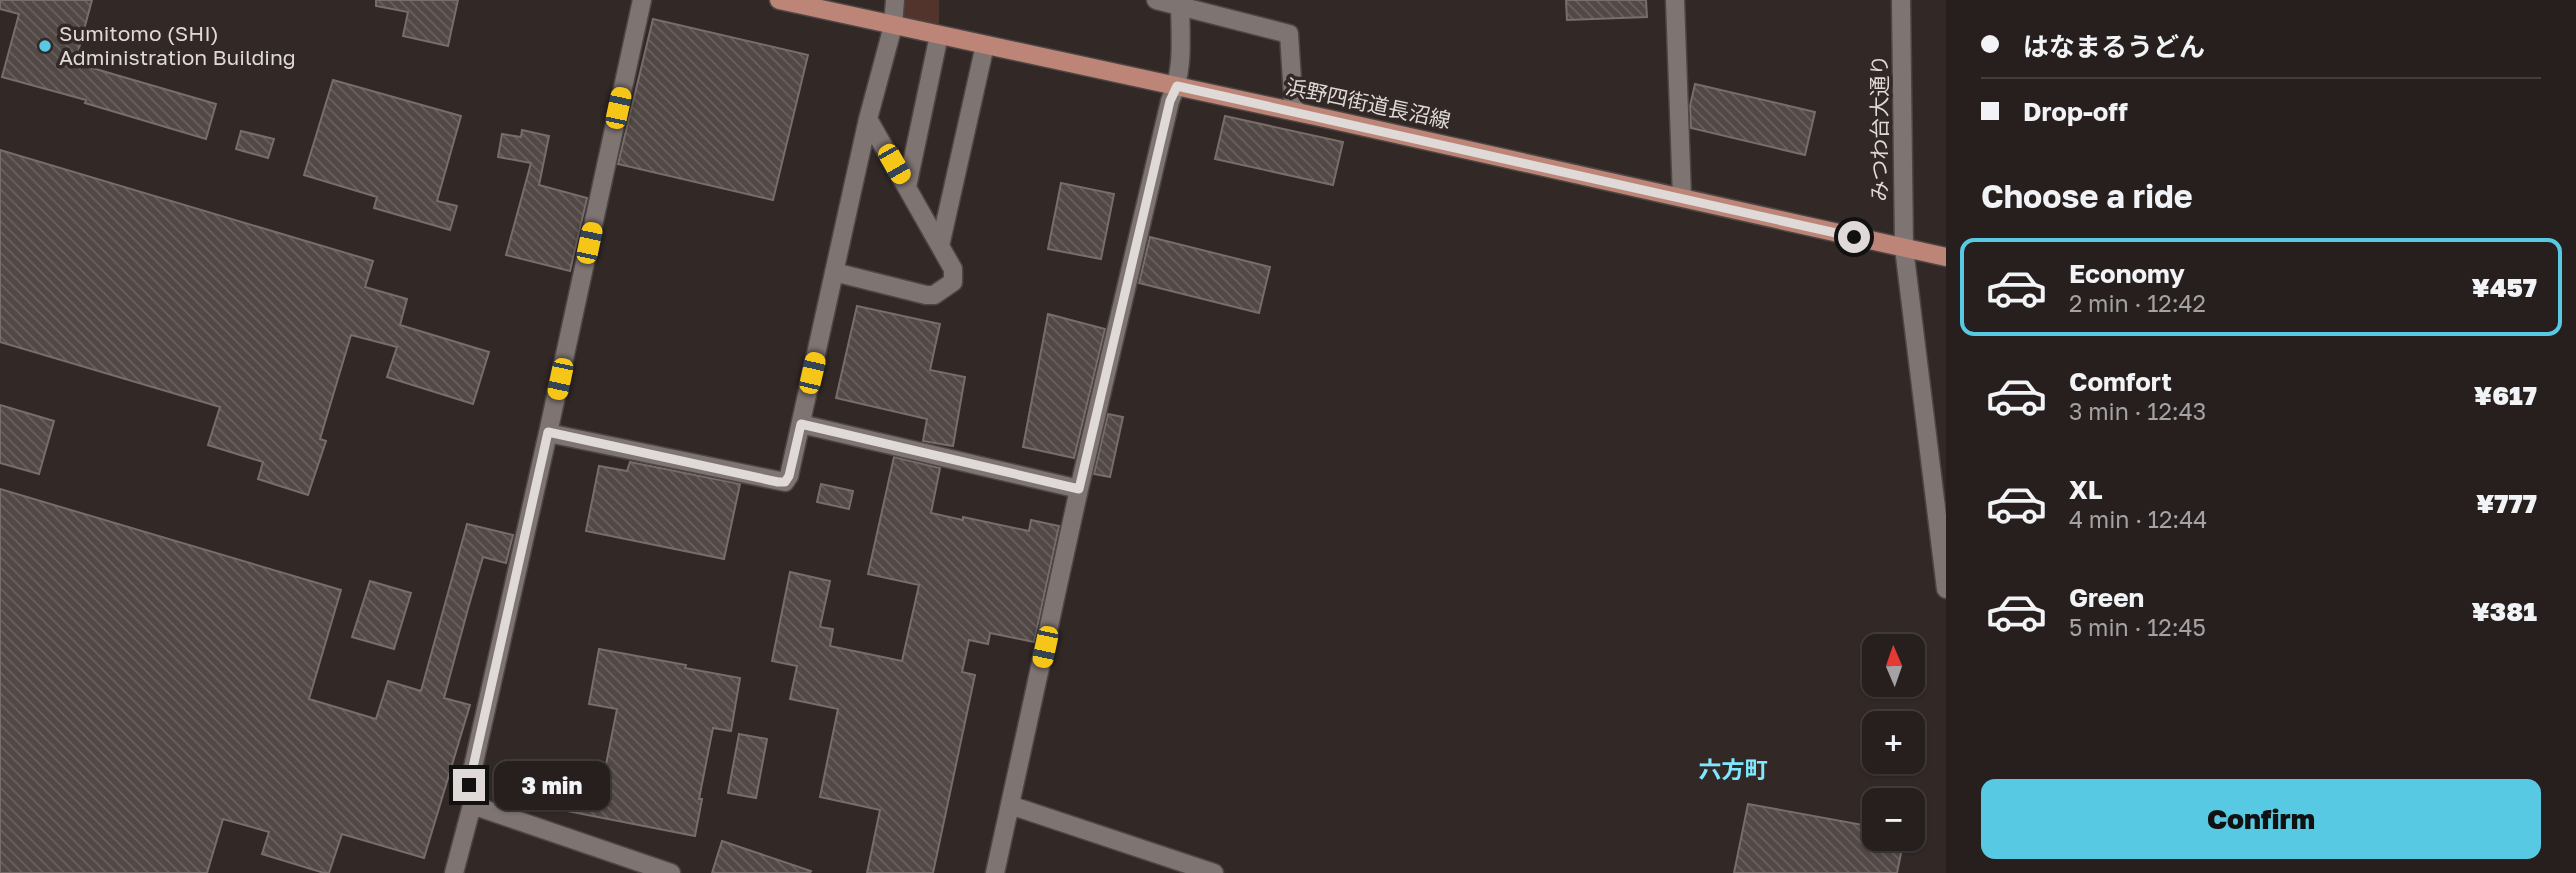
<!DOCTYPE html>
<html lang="en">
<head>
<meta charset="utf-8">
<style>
	:root { --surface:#261f1d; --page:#322c2a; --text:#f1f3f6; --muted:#a4a2a4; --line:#423d3b; --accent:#57c9e2 }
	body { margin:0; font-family:"Golos Text","Noto Sans JP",sans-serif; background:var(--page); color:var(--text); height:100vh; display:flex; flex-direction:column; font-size:26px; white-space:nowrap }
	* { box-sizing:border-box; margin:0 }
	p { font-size:23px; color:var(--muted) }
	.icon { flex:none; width:38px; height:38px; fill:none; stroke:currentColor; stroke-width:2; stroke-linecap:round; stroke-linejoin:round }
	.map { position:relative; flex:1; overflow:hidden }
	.panel { display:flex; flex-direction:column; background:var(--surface); width:630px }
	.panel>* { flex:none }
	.hud { display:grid; align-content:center; height:154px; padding:0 35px; background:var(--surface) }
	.needle { width:46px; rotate:358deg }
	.controls { position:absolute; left:1862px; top:634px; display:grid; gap:14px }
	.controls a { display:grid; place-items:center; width:63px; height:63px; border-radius:14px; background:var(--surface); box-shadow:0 2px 5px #0004,0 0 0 2px var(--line); font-size:35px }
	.end { position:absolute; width:32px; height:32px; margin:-16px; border:9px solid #dfd9d7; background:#111; box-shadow:0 0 0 4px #111 }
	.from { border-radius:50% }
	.bubble { position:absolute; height:49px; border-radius:14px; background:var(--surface); box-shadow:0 2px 5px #0004,0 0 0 2px var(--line); font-size:23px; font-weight:800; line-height:49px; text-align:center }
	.car { position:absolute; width:21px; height:42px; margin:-21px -10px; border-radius:9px; box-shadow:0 0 5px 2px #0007; background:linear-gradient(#f5c518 24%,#345 0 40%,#f5c518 0 76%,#345 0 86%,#f5c518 0) }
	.hud b { display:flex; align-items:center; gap:24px; height:66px; font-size:26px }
	.hud b+b { border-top:2px solid var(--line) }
	.hud i { width:18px; height:18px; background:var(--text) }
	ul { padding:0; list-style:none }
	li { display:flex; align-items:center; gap:21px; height:98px; margin:0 14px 10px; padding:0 21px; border:4px solid transparent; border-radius:14px }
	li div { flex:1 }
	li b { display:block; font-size:26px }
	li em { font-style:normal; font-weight:800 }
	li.active { border-color:var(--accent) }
	li>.icon { width:63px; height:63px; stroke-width:1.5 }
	h2 { padding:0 35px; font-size:32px; line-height:84px }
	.cta { display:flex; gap:14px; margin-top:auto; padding:14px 35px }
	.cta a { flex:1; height:80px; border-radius:14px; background:var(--accent); color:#111; font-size:28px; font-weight:800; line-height:80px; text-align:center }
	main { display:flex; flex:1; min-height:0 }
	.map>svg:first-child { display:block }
</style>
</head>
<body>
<main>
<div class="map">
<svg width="1946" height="873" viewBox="0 0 1946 873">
	<defs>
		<pattern id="building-back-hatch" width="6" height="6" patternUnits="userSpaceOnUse" patternTransform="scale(1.75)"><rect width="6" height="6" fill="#524846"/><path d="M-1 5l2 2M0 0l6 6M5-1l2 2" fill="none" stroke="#6a6260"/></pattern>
	</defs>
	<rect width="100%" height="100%" fill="#322927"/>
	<!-- park -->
	<path fill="#52342d" d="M902 0H939V27L902 18Z"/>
	<!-- building -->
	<path fill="url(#building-back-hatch)" stroke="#776d6a" stroke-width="2" d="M0 0H92L75 63 216 104 206 139 85 103 86 100 2 77 19 14 0 9Z
		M376 0H458L448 46 403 36 408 12 376 6Z
		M1566 0H1646L1647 17 1567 20Z
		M653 19 808 55 773 200 618 164Z
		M333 80 461 116 437 201 457 206 450 230 374 208 377 197 304 175Z
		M1695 84 1815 112 1805 155 1691 128 1690 106Z
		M1225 116 1343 142 1333 185 1215 159Z
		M522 130 549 136 539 185 587 198 570 271 506 255 531 163 498 157 502 134 521 137Z
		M241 131 274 139 268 158 236 149Z
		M0 150 373 261 365 287 407 299 400 325 489 352 473 404 387 377 397 347 351 335 320 439 326 441 308 495 258 479 263 462 208 445 220 407 0 342Z
		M1061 183 1114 194 1101 259 1048 249Z
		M1150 237 1270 267 1259 313 1139 283Z
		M857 306 940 324 930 370 965 377 953 446 923 441 927 419 836 398Z
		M1048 314 1105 329 1074 458 1023 447Z
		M0 405 54 421 39 474 0 463Z
		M1108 414 1123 417 1110 477 1094 474Z
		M894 457 940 468 931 513 963 520V517L1029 531 1031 520 1059 526 1034 642 990 633 988 644 969 640 962 672 975 675 933 873H867L880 810 820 797 838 709 790 699 797 666 772 661 790 572 830 581 820 627 833 629 830 646 902 661 919 585 868 574Z
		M630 462 740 484 724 559 586 531 599 466 627 471Z
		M821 484 853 491 849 509 817 502Z
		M0 489 341 590 309 699 376 719 388 681 421 691 467 524 513 535 506 563 483 557 469 605 444 698 470 705 424 858 342 834 329 873H324L262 854 269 832 223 819 207 873H0Z
		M370 581 411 593 394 649 352 637Z
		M599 649 686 665 685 668 740 678 731 731 713 728 699 799H702L695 836 521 802 528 765 603 780 617 709 589 704Z
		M739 734 767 739 756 798 728 793Z
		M1748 804 1874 827V838H1904L1897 873H1734Z
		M722 841 811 871 810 873H712Z"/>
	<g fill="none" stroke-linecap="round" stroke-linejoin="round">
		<!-- minor casing -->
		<g stroke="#4d4644" stroke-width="21">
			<path id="minor" d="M642 0 548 433 469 785 472 805 671 873
				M1156 0 1289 34 1294 111
				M1675 0 1682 197
				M1901 0 1904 248 1946 589
				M907 187 939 35
				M940 246 985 45
				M834 272 926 295H934L953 282V269L868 119
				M801 424 1079 489
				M548 433 785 482 789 476 868 119 893 26 895 0
				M1010 805 1214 873
				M454 873 472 805
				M995 873 1079 489 1170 101C1185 69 1180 35 1180 0"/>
		</g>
		<!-- major casing -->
		<g stroke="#4d4644" stroke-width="21">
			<path id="major" d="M779 0 1329 119 1946 257"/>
		</g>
		<!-- minor -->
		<use href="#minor" stroke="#7e7471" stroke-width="18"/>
		<!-- major -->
		<use href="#major" stroke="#bc8578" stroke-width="18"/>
	</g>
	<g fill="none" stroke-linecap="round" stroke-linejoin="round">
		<!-- route -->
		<path stroke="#dfd9d7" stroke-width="9" d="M469 785 548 432 778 482H785L789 476 801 424 1079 489 1170 101 1177 86 1854 237"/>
	</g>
	<!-- markers -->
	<circle fill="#57c9e2" stroke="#322927" stroke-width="2.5" cx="45" cy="46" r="7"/>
	<g text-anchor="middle" stroke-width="7" stroke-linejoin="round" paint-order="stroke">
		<!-- poi labels -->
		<g font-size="21" fill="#dfd9d7" stroke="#322927" text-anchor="start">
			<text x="59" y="41">Sumitomo (SHI)<tspan x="59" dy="24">Administration Building</tspan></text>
		</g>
		<!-- street labels -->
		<g font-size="21" fill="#dfd9d7" stroke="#322927">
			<text transform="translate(1368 104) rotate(12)" y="7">浜野四街道長沼線</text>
			<text transform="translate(1880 128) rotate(-90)" y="7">みつわ台大通り</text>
		</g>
		<!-- neighbourhood labels -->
		<g font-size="23" font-weight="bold" fill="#81e7fe" stroke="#322927">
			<text x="1733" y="778">六方町</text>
		</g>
	</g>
</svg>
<div class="controls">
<a><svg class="needle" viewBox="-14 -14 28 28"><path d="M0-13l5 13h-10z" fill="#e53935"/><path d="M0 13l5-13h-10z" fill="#a4a2a4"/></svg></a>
<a>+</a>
<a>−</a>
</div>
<i class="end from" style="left:1854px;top:237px"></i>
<i class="end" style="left:469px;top:785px"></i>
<div class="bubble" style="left:494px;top:761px;width:116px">3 min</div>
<i class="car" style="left:618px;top:108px;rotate:12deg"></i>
<i class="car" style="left:894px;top:164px;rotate:150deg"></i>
<i class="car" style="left:589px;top:243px;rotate:12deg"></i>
<i class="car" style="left:812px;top:373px;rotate:13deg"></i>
<i class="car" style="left:560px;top:379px;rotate:192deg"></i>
<i class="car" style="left:1045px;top:647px;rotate:192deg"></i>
</div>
<section class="panel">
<div class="hud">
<b><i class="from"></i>はなまるうどん</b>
<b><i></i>Drop-off</b>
</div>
<h2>Choose a ride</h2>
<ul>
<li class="active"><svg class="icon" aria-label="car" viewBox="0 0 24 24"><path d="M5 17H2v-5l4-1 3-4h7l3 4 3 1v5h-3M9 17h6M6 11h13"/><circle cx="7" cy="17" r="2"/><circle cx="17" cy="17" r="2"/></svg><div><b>Economy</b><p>2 min · 12:42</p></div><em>¥457</em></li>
<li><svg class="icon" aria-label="car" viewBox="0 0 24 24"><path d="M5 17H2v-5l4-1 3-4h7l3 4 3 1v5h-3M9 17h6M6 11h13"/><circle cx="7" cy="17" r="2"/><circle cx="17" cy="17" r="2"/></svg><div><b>Comfort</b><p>3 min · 12:43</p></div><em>¥617</em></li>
<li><svg class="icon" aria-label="car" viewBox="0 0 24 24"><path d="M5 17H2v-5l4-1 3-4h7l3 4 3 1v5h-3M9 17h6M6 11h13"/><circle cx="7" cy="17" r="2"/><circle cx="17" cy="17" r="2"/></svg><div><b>XL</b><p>4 min · 12:44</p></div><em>¥777</em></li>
<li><svg class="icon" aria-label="car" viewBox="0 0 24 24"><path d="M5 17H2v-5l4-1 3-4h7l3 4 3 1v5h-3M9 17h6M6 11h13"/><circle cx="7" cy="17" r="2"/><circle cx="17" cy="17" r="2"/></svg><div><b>Green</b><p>5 min · 12:45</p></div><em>¥381</em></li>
</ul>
<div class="cta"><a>Confirm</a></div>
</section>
</main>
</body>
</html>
